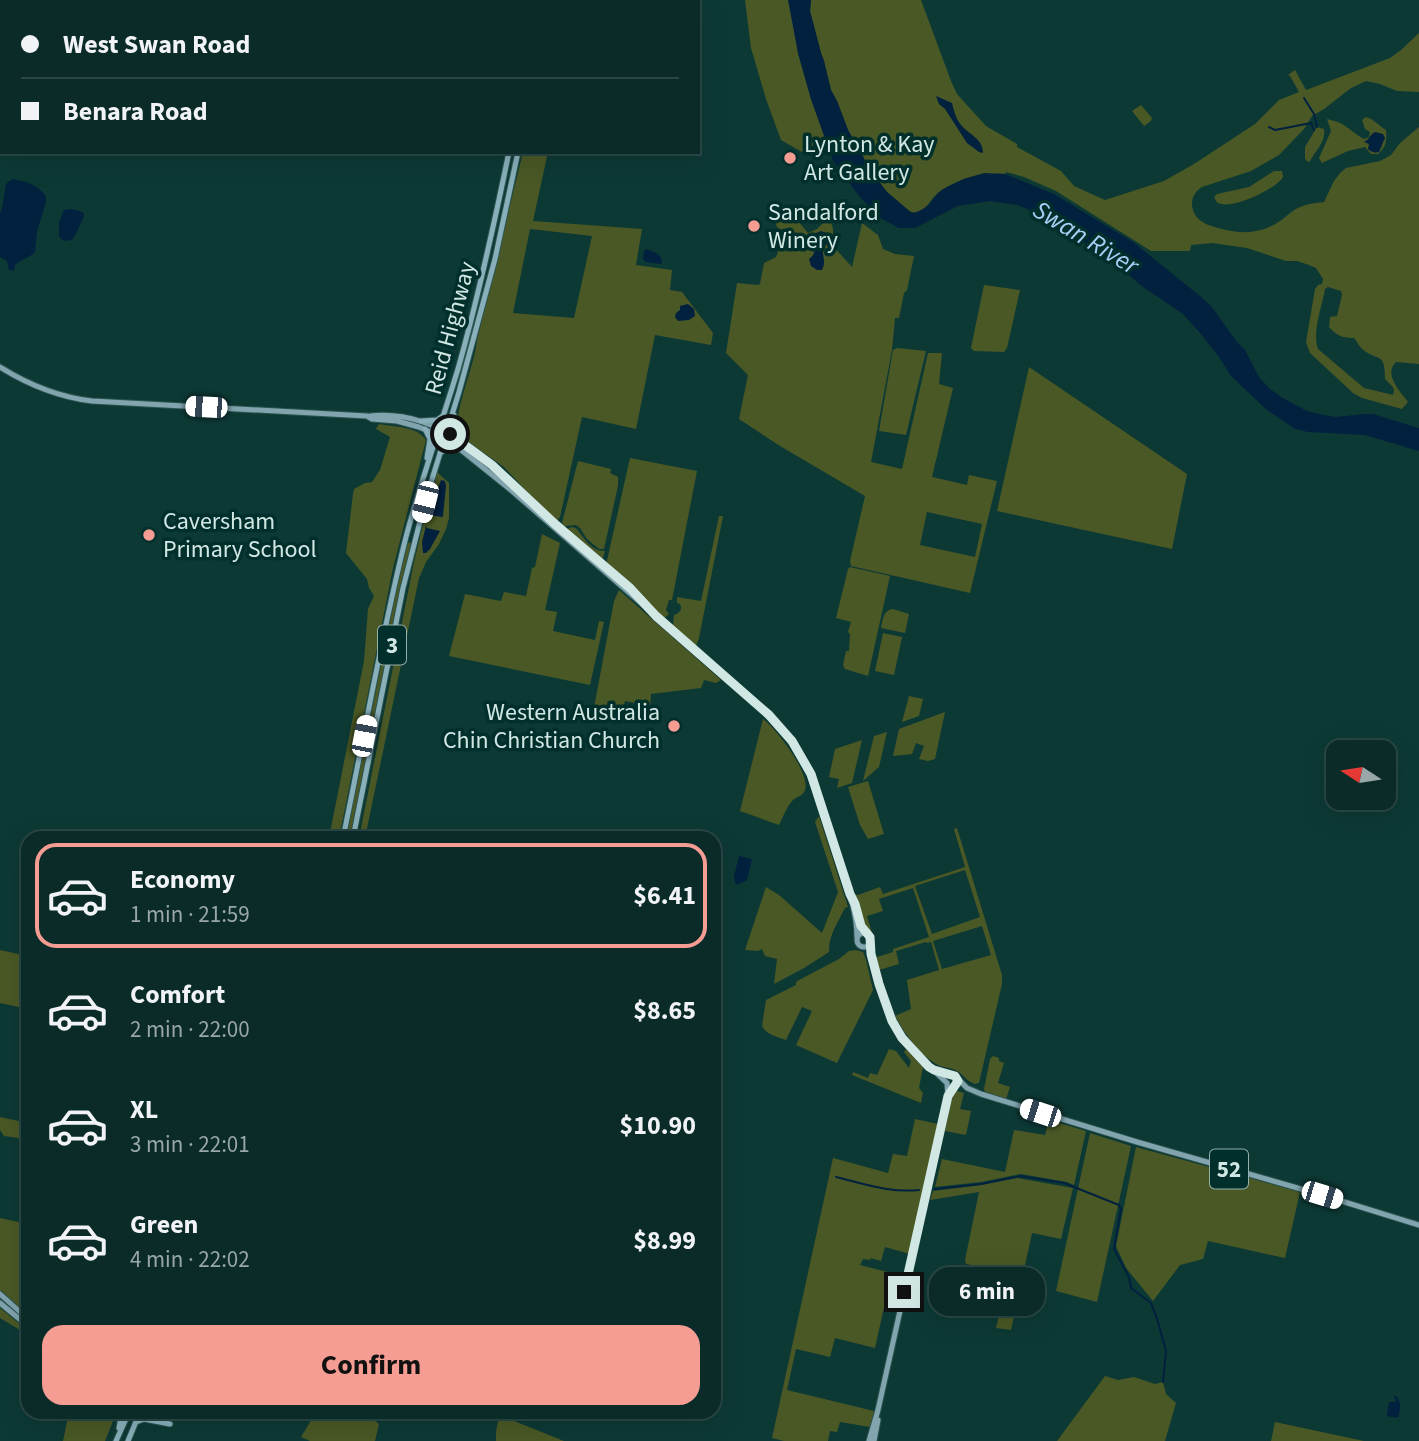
<!DOCTYPE html>
<html lang="en">
<head>
<meta charset="utf-8">
<style>
	:root { --surface:#0a2b28; --page:#133330; --text:#f1f3f6; --muted:#99a7a8; --line:#2a4745; --accent:#f59c93 }
	body { margin:0; font-family:"Source Sans 3",sans-serif; background:var(--page); color:var(--text); height:100vh; display:flex; flex-direction:column; font-size:26px; white-space:nowrap }
	* { box-sizing:border-box; margin:0 }
	p { font-size:23px; color:var(--muted) }
	.icon { flex:none; width:38px; height:38px; fill:none; stroke:currentColor; stroke-width:2; stroke-linecap:round; stroke-linejoin:round }
	.map { position:relative; flex:1; overflow:hidden }
	.side { position:absolute; left:21px; top:831px; width:700px; height:588px; display:flex; flex-direction:column; background:var(--surface); border-radius:21px; box-shadow:0 7px 28px #0002,0 0 0 2px var(--line) }
	.side>* { flex:none }
	.banner { position:absolute; left:0px; top:0px; width:700px; height:154px; box-shadow:0 7px 28px #0002,0 0 0 2px var(--line); display:grid; align-content:center; height:154px; padding:0 21px; background:var(--surface) }
	.needle { width:46px; rotate:282deg }
	.fabs { position:absolute; left:1326px; top:740px; display:grid; gap:14px }
	.fabs a { display:grid; place-items:center; width:70px; height:70px; border-radius:14px; background:var(--surface); box-shadow:0 7px 28px #0002,0 0 0 2px var(--line); font-size:35px }
	.end { position:absolute; width:32px; height:32px; margin:-16px; border:9px solid #d1e7e4; background:#111; box-shadow:0 0 0 4px #111 }
	.from { border-radius:50% }
	.bubble { position:absolute; height:49px; border-radius:21px; background:var(--surface); box-shadow:0 7px 28px #0002,0 0 0 2px var(--line); font-size:23px; font-weight:700; line-height:49px; text-align:center }
	.car { position:absolute; width:21px; height:42px; margin:-21px -10px; border-radius:9px; box-shadow:0 0 5px 2px #0007; background:linear-gradient(#fff 24%,#345 0 40%,#fff 0 76%,#345 0 86%,#fff 0) }
	.banner b { display:flex; align-items:center; gap:24px; height:66px; font-size:26px }
	.banner b+b { border-top:2px solid var(--line) }
	.banner i { width:18px; height:18px; background:var(--text) }
	ul { padding:12px 0 0; list-style:none }
	li { display:flex; align-items:center; gap:21px; height:105px; margin:0 14px 10px; padding:0 7px; border:4px solid transparent; border-radius:21px }
	li div { flex:1 }
	li b { display:block; font-size:26px }
	li em { font-style:normal; font-weight:700 }
	li.selected { border-color:var(--accent) }
	li>.icon { width:63px; height:63px; stroke-width:1.5 }
	.cta { display:flex; gap:14px; margin-top:auto; padding:14px 21px }
	.cta a { flex:1; height:80px; border-radius:21px; background:var(--accent); color:#111; font-size:28px; font-weight:700; line-height:80px; text-align:center }
	.map>svg:first-child { display:block }
</style>
</head>
<body>
<div class="map">
<svg width="1419" height="1441" viewBox="0 0 1419 1441">
	<rect width="100%" height="100%" fill="#0d3935"/>
	<!-- green -->
	<path fill="#4a5825" fill-rule="evenodd" d="M745 0H790L798 53 811 99 825 138 802 152 781 140 766 99 751 48Z
		M811 0H921L951 81 957 94 986 126 1017 144V147L1061 171 1074 186 1105 200 1164 181 1194 164 1255 124 1279 100 1299 92 1290 76 1288 75 1295 70 1306 90 1390 58 1401 50 1419 33V92L1397 91 1380 84 1366 81 1351 88 1324 109 1312 116 1304 129 1279 155 1251 171 1202 187C1194 192 1190 200 1193 210 1196 221 1207 225 1218 228 1240 234 1260 235 1280 221 1286 217 1291 211 1298 208 1306 204 1315 203 1324 202L1334 181 1340 173 1346 168 1380 161 1391 155 1400 143 1419 127V364L1396 362C1383 374 1400 391 1408 402L1402 409 1362 398 1353 393 1310 353 1306 342 1315 289 1318 285 1322 284 1323 279 1316 268 1309 265 1297 261H1286L1247 248 1212 243 1191 245 1190 251H1151L1056 191 1024 177 1006 172 1005 174C981 173 961 177 941 191 929 198 927 214 911 212L887 192 871 171 848 130 837 101 831 90 824 61 821 53 810 11ZM1328 287 1341 291 1342 295 1337 316 1330 317 1329 327C1337 336 1343 338 1354 338 1357 341 1358 345 1361 348 1378 363 1385 350 1385 379L1393 387 1394 391 1393 395 1364 388 1318 349C1312 331 1322 307 1325 289Z
		M1141 105 1152 118 1151 121 1144 126 1132 111Z
		M1366 117C1374 119 1379 126 1386 130 1387 141 1386 147 1378 154H1371L1365 147 1348 151 1322 163 1319 158 1331 131 1327 119C1349 124 1346 129 1364 139L1369 137 1370 132 1365 129 1362 120Z
		M1317 127 1324 129C1326 142 1316 150 1310 161L1308 162 1305 159V147Z
		M523 152H548L533 221 642 229 636 265 672 270 670 290 682 292 713 333 711 345 655 335 636 429 582 417 560 517 556 523 504 467 459 436C451 416 475 366 477 340ZM530 229 592 236 574 318 513 313Z
		M1274 171H1282L1283 177C1276 189 1235 208 1222 204 1216 203 1217 202 1214 197L1217 194 1249 187Z
		M787 208 808 233 817 229 827 219C836 227 833 233 831 244L852 267 862 223 878 235 883 249 895 254 914 256 907 290 904 293 899 318H895L892 350 871 462 902 469 928 353H942L939 384 953 388 932 477 967 485 969 475 997 481 970 593 851 566 850 561 865 496 780 446 739 419 748 375 726 353 737 283 757 285 760 284 764 263 776 257 778 252 780 231 776 225 777 213ZM927 512 982 524 975 557 920 545Z
		M984 285 1020 290 1007 348 1004 352 974 351 971 348Z
		M897 348 926 351 906 435 879 431 893 350Z
		M1029 367 1187 474 1172 549 997 511Z
		M379 424C394 427 417 426 426 440L393 568 339 838H329L364 661 368 609 374 596 369 588 367 579 346 553 353 494 354 489 365 483 372 482 380 470 390 437 376 429Z
		M630 458 697 471 672 600H669L666 610 669 614 664 618 606 565Z
		M578 461 611 469 610 473 618 477V486L604 549H599L587 539 580 528 576 525 565 526 562 523Z
		M437 472 449 483V518L446 529 439 544 426 562 419 578 365 838H359L414 562 427 508Z
		M719 516H723L699 638 696 646 673 626 674 615C679 614 683 609 680 604L677 603V597L701 601Z
		M571 527 576 528C584 537 590 551 605 551L602 561 566 530Z
		M542 534 560 543 545 610 557 612 553 631 595 640 599 621 604 622 590 685 449 656 465 594 501 601 504 592 526 596 532 568 535 567Z
		M409 542 411 543 407 561 351 838H346L402 562 406 547Z
		M850 567 890 576 868 676 845 669 843 665 846 651H849L850 634 848 632 851 622 836 618 848 569Z
		M619 590 721 680 716 683 704 680 701 688 651 694 650 706 625 701 620 720 593 713 614 601Z
		M893 609 909 614 905 633 881 628C883 620 883 610 893 609Z
		M883 633 902 637 894 675 875 671Z
		M909 696 923 699 919 716 902 722Z
		M945 712 935 759 928 761 919 759 924 746 916 743 912 754 893 756 899 729Z
		M763 719C776 728 811 774 805 790 803 796 798 796 793 800 787 806 783 817 779 825L740 811Z
		M887 732 879 767 863 781 874 736Z
		M862 740 852 783 837 788 839 779 829 777 835 749Z
		M868 781 884 834 868 839 860 825 848 787Z
		M819 816 848 907 845 908C838 922 828 937 829 952L804 968 774 984 777 959 765 956 762 949 758 951 745 950 766 887 779 895 822 933 838 892 815 822Z
		M957 828 1002 975V984L979 1083 975 1084C965 1080 965 1076 957 1071 951 1067 942 1068 936 1064 918 1053 905 1034 895 1016L911 1009 907 980 939 970 931 942 927 943 926 942 896 951 899 964 879 970 874 958 893 952V949L929 937 913 888 879 899 883 911 867 916 872 933C859 921 862 911 854 894L858 895 880 887 883 894 965 867 954 829ZM965 870 980 917 932 934 915 886ZM982 926 991 955 942 969 933 941Z
		M0 950 28 956V1009L0 1003Z
		M856 950 863 952 866 960 873 990 837 1063 796 1045 812 1011 802 1007 786 1040C777 1037 766 1034 762 1026L766 1000 796 985V982L799 980 839 959 849 951Z
		M889 1049 896 1051 909 1068 911 1061 904 1052 906 1049 923 1067 919 1088 923 1093 921 1103 852 1075 853 1072 868 1078 870 1073 877 1075Z
		M993 1056 999 1058V1061L1004 1063 998 1083 1010 1087 1006 1099 985 1092 984 1089 990 1059Z
		M957 1091 964 1093 960 1109 971 1111 966 1135 945 1131 953 1094Z
		M0 1117 28 1123V1142L25 1139 4 1136 0 1130Z
		M915 1119 938 1124 910 1254 885 1247 881 1261 871 1258 870 1260 863 1259 860 1265 903 1276 902 1278 891 1276 875 1348 835 1338 830 1357 796 1349 787 1390 874 1411 870 1427 840 1422 837 1432 830 1431 828 1441H784L772 1438 833 1158 888 1173 893 1154 907 1156Z
		M1049 1120 1086 1131 1074 1185 1067 1182 1021 1174 981 1182 935 1187 942 1159 1005 1172 1014 1130 1045 1135Z
		M1090 1133 1131 1146 1097 1302 1056 1291Z
		M1136 1147 1300 1192 1285 1258 1208 1241 1203 1259 1180 1265 1153 1301 1126 1268 1116 1246Z
		M1017 1178 1073 1188 1061 1239 1032 1233 1011 1330 996 1328 1009 1272 966 1264 965 1260 979 1192 930 1200 933 1191 981 1185Z
		M0 1218 28 1224V1319L0 1294Z
		M0 1308 28 1331V1335L0 1318Z
		M1105 1376 1118 1380 1134 1377 1155 1384 1163 1382 1166 1394 1176 1403 1165 1441H1057Z
		M69 1412H113V1421L105 1441H63Z
		M316 1412H330L352 1417 371 1418 379 1424 375 1441H310L301 1437Z
		M499 1415 564 1441H496V1432Z
		M1275 1422 1364 1441H1271Z"/>
	<!-- water -->
	<path fill="#02213f" d="M788 0H811L810 11 821 53 824 61 831 90 837 101 848 130 871 171 887 192 910 212 915 213 923 209 929 205 938 193 943 189 964 179 984 173 1005 174 1054 194 1133 242 1200 296 1211 306 1237 342 1245 350 1259 377 1269 388 1281 397 1307 411 1323 415 1336 417 1364 414H1373L1419 428V451L1365 435 1308 432 1295 429 1267 410 1231 376 1219 357 1201 334 1183 314 1139 284 1115 262 1037 213 1017 205 990 201 958 206 915 228H899L880 218 859 196 833 161 811 99 798 53Z
		M936 96 952 103C954 111 956 120 962 126 970 135 983 139 983 153L979 152 967 143 945 109 939 104Z
		M1375 132 1383 134 1385 138 1379 152C1375 153 1371 152 1368 149L1369 144 1364 142C1369 140 1370 134 1375 132Z
		M12 179C25 181 38 185 46 196V202L37 232 35 252C29 258 22 259 15 265L14 271 9 270 7 261 0 257V214L2 208 6 184Z
		M71 209 83 212 84 216 74 238C69 242 63 242 59 236V222L64 210Z
		M821 231 826 233 827 242 823 251C823 259 826 262 822 270H817L811 266 809 259C820 251 811 243 814 234Z
		M646 249C654 252 661 253 662 262L661 264 646 262 643 259 644 251Z
		M688 304 694 309 695 316 689 320 678 321 675 317 676 313 680 310V306Z
		M441 480 445 481 446 486 443 516 442 517 429 515Z
		M426 526 427 528 440 531 430 549 426 553H423L422 542Z
		M739 856 752 859 747 880 737 885 735 882 734 876Z
		M1394 1396H1396C1402 1402 1400 1410 1398 1418L1387 1416 1389 1402H1396Z"/>
	<g fill="none" stroke-linecap="round" stroke-linejoin="round">
		<!-- stream -->
		<path stroke="#02213f" stroke-width="2" d="M1304 98 1314 114 1317 127
			M1269 127 1275 130 1311 123 1314 130
			M836 1177C865 1184 889 1193 919 1190
			M935 1189 981 1184 1020 1176 1064 1183 1119 1205 1121 1209 1114 1249 1129 1277 1131 1288 1151 1303 1158 1322 1166 1351 1163 1382"/>
		<!-- primary casing -->
		<g stroke="#2c5551" stroke-width="7">
			<path id="primary" d="M0 367C29 385 58 397 92 401L367 416 372 419 397 421 419 427 438 435 460 449 511 490 763 709C811 755 819 798 838 858 846 883 857 910 857 937
				M370 416C445 408 500 471 549 518
				M559 527 594 556 641 600
				M857 940a7 7 0 1 1 14 0a7 7 0 1 1-14 0Z
				M937 1071 955 1076 967 1088 981 1094 1137 1142 1322 1195 1419 1225
				M0 1294 28 1319
				M0 1303 28 1326
				M869 1441 878 1410 948 1095 947 1083C906 1044 892 1030 877 975 874 964 871 954 870 943
				M874 1441 878 1420"/>
		</g>
		<!-- trunk casing -->
		<g stroke="#2c5551" stroke-width="7">
			<path id="trunk" d="M541 2 542 0
				M551 2V0
				M556 2H563
				M454 415 455 431 457 438
				M421 421 437 420 444 415
				M425 429 430 439 427 458
				M440 453 448 448 460 449
				M343 838C364 738 381 636 406 537 421 480 441 425 458 369 478 298 494 225 509 152
				M353 838 403 588 425 502 459 392 495 259 518 152
				M136 1422 144 1419 170 1424
				M119 1428 122 1412
				M116 1441 129 1412
				M128 1441 140 1412"/>
		</g>
		<!-- primary -->
		<use href="#primary" stroke="#81a4ae" stroke-width="5"/>
		<!-- trunk -->
		<use href="#trunk" stroke="#88afba" stroke-width="5"/>
	</g>
	<g fill="none" stroke-linecap="round" stroke-linejoin="round">
		<!-- route -->
		<path stroke="#d1e7e4" stroke-width="9" d="M450 434 492 465 555 524 630 588 656 616 769 715 792 741 811 774 850 894 855 904 861 926 870 937 871 954 879 984 892 1021 902 1038 929 1067 934 1070 955 1076 958 1081 948 1096 904 1292"/>
	</g>
	<!-- markers -->
	<g fill="#f59c93" stroke="#012f2b" stroke-width="2.5">
		<circle cx="790" cy="158" r="7"/>
		<circle cx="754" cy="226" r="7"/>
		<circle cx="149" cy="535" r="7"/>
		<circle cx="674" cy="726" r="7"/>
	</g>
	<g text-anchor="middle" stroke-width="7" stroke-linejoin="round" paint-order="stroke">
		<!-- shield labels -->
		<g fill="#012f2b" stroke="#93b0ac" stroke-width="2">
			<rect x="378" y="625.5" width="28" height="39" rx="5"/>
			<rect x="1210" y="1149.5" width="38" height="39" rx="5"/>
		</g>
		<g font-size="23" font-weight="bold" fill="#d1e7e4">
			<text x="392" y="653">3</text>
			<text x="1229" y="1177">52</text>
		</g>
		<!-- poi labels -->
		<g font-size="24" fill="#d1e7e4" stroke="#012f2b" text-anchor="start">
			<text x="804" y="152">Lynton &amp; Kay<tspan x="804" dy="28">Art Gallery</tspan></text>
			<text x="768" y="220">Sandalford<tspan x="768" dy="28">Winery</tspan></text>
			<text x="163" y="529">Caversham<tspan x="163" dy="28">Primary School</tspan></text>
			<text x="660" y="720" text-anchor="end">Western Australia<tspan x="660" dy="28">Chin Christian Church</tspan></text>
		</g>
		<!-- street labels -->
		<g font-size="24" fill="#d1e7e4" stroke="#012f2b">
			<text transform="translate(450 328) rotate(-75)" y="8">Reid Highway</text>
		</g>
		<!-- water labels -->
		<g font-size="26" font-style="italic" fill="#a9cef5" stroke="#012f2b">
			<text transform="translate(1086 237) rotate(31)" y="9">Swan River</text>
		</g>
	</g>
</svg>
<div class="fabs">
<a><svg class="needle" viewBox="-14 -14 28 28"><path d="M0-13l5 13h-10z" fill="#e53935"/><path d="M0 13l5-13h-10z" fill="#99a7a8"/></svg></a>
</div>
<i class="end from" style="left:450px;top:434px"></i>
<i class="end" style="left:904px;top:1292px"></i>
<div class="bubble" style="left:929px;top:1267px;width:116px">6 min</div>
<i class="car" style="left:206px;top:407px;rotate:273deg"></i>
<i class="car" style="left:425px;top:502px;rotate:194deg"></i>
<i class="car" style="left:364px;top:736px;rotate:11deg"></i>
<i class="car" style="left:1040px;top:1113px;rotate:288deg"></i>
<i class="car" style="left:1322px;top:1195px;rotate:107deg"></i>
<div class="banner">
<b><i class="from"></i>West Swan Road</b>
<b><i></i>Benara Road</b>
</div>
<section class="side">
<ul>
<li class="selected"><svg class="icon" aria-label="car" viewBox="0 0 24 24"><path d="M5 17H2v-5l4-1 3-4h7l3 4 3 1v5h-3M9 17h6M6 11h13"/><circle cx="7" cy="17" r="2"/><circle cx="17" cy="17" r="2"/></svg><div><b>Economy</b><p>1 min · 21:59</p></div><em>$6.41</em></li>
<li><svg class="icon" aria-label="car" viewBox="0 0 24 24"><path d="M5 17H2v-5l4-1 3-4h7l3 4 3 1v5h-3M9 17h6M6 11h13"/><circle cx="7" cy="17" r="2"/><circle cx="17" cy="17" r="2"/></svg><div><b>Comfort</b><p>2 min · 22:00</p></div><em>$8.65</em></li>
<li><svg class="icon" aria-label="car" viewBox="0 0 24 24"><path d="M5 17H2v-5l4-1 3-4h7l3 4 3 1v5h-3M9 17h6M6 11h13"/><circle cx="7" cy="17" r="2"/><circle cx="17" cy="17" r="2"/></svg><div><b>XL</b><p>3 min · 22:01</p></div><em>$10.90</em></li>
<li><svg class="icon" aria-label="car" viewBox="0 0 24 24"><path d="M5 17H2v-5l4-1 3-4h7l3 4 3 1v5h-3M9 17h6M6 11h13"/><circle cx="7" cy="17" r="2"/><circle cx="17" cy="17" r="2"/></svg><div><b>Green</b><p>4 min · 22:02</p></div><em>$8.99</em></li>
</ul>
<div class="cta"><a>Confirm</a></div>
</section>
</div>
</body>
</html>
